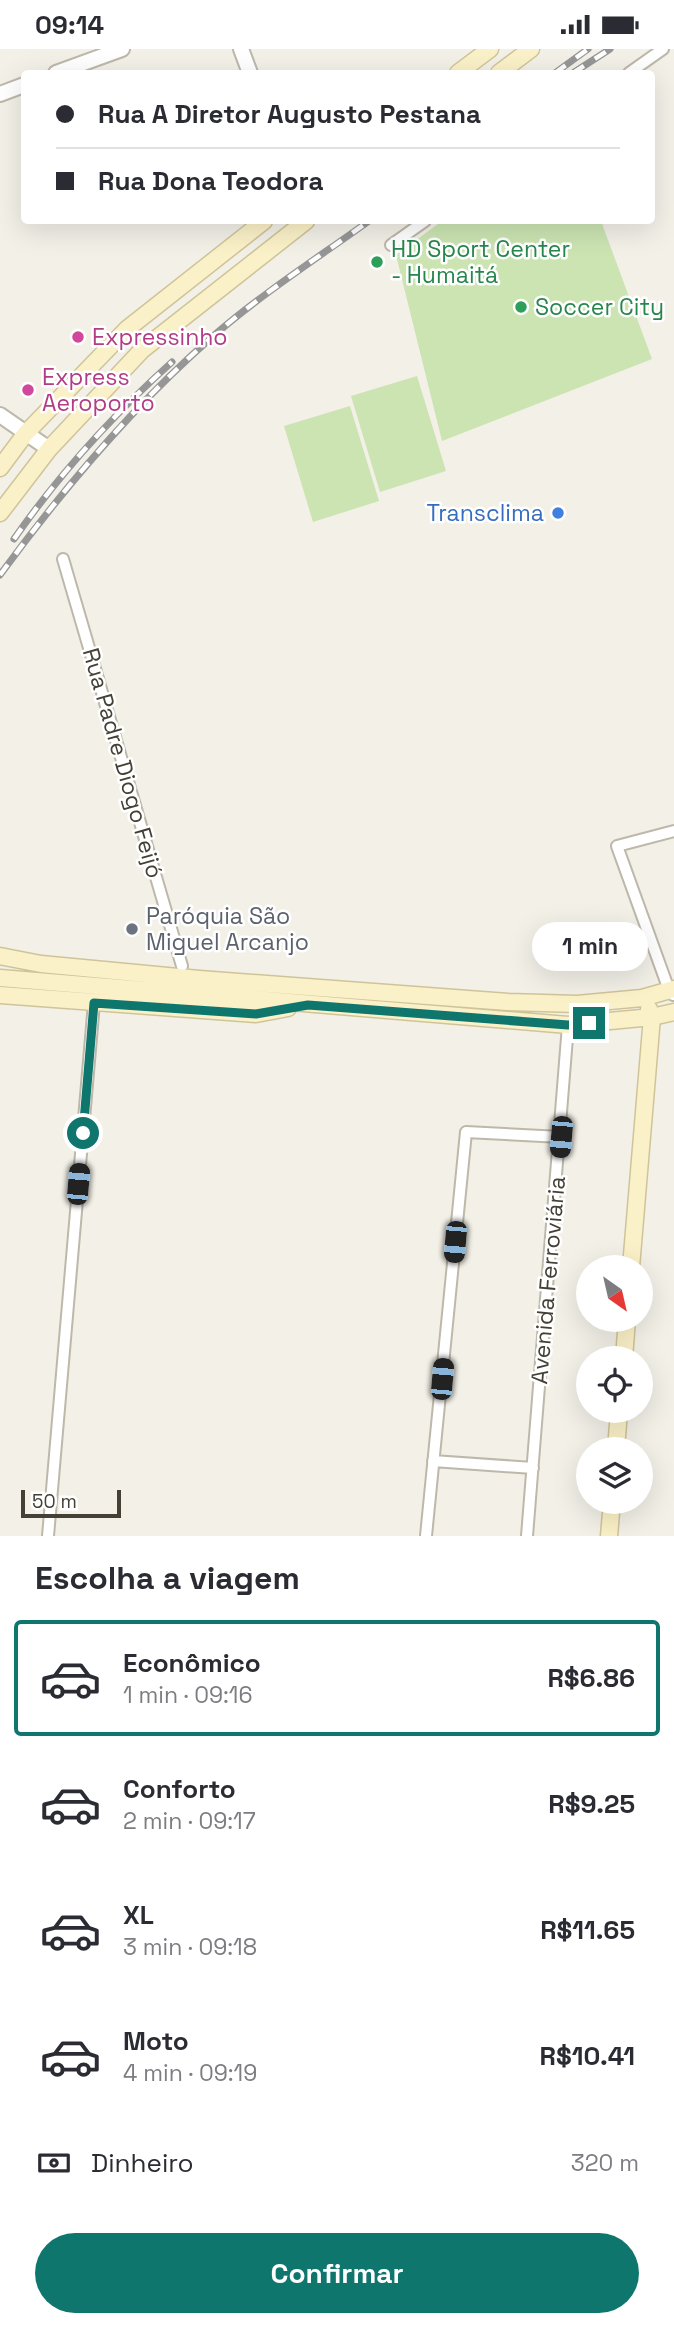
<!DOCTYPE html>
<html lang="pt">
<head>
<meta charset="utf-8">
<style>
	:root { --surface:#fff; --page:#f2f2f3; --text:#2b2b33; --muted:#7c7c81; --line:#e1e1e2; --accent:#0f766e }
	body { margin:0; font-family:"Space Grotesk",sans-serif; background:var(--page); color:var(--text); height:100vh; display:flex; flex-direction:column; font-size:26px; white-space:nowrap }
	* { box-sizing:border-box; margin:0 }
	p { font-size:23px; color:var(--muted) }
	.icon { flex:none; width:38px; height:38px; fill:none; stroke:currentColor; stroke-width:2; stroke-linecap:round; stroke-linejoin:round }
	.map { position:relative; height:1487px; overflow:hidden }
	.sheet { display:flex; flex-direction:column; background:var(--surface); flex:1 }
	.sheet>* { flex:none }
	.top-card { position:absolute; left:21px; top:21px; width:634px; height:154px; border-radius:7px; box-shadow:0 7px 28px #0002; display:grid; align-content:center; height:154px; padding:0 35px; background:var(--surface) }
	.needle { width:46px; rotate:146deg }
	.tools { position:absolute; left:576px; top:1206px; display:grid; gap:14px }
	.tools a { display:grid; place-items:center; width:77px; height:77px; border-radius:50%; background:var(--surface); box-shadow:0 7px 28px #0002; font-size:35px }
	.scale { position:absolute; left:21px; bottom:18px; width:100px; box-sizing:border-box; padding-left:7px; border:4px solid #454036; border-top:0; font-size:19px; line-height:24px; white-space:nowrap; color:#454036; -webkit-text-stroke:5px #fff; paint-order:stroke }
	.end { position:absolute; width:32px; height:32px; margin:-16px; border:9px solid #0f766e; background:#fff; box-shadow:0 0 0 4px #fff }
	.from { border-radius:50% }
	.bubble { position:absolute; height:49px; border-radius:24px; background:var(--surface); box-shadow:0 7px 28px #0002; font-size:23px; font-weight:800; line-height:49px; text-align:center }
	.car { position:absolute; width:21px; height:42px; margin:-21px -10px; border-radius:9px; box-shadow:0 0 5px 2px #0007; background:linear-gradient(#222 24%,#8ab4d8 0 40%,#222 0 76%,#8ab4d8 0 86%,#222 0) }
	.top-card b { display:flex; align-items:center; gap:24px; height:66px; font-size:26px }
	.top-card b+b { border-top:2px solid var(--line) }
	.top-card i { width:18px; height:18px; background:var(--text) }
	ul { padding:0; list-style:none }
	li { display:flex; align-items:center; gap:21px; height:116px; margin:0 14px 10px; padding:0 21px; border:4px solid transparent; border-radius:7px }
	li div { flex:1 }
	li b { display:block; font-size:26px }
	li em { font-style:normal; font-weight:800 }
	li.selected { border-color:var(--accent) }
	li>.icon { width:63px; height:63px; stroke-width:1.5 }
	h2 { padding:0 35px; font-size:32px; line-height:84px }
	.pay { display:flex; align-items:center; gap:18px; height:77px; padding:0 35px; font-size:26px }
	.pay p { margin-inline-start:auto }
	.cta { display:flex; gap:14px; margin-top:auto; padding:14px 35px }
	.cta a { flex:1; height:80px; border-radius:42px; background:var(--accent); color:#fff; font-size:28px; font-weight:800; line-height:80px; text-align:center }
	.status { display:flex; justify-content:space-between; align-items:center; height:49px; padding:0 35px; background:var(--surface); direction:ltr }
	.status svg { height:19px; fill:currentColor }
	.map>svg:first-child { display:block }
</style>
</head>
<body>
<div class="status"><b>09:14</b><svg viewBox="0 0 49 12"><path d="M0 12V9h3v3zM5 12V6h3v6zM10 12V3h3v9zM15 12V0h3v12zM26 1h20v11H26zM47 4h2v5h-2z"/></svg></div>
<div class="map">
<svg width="674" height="1487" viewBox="0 0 674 1487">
	<rect width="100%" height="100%" fill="#f2f0e7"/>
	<!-- green -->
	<path fill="#cbe4b2" d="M442 172H601L652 310 442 392 396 206Z
		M417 327 446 422 380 443 351 347Z
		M350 357 379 452 313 473 284 377Z"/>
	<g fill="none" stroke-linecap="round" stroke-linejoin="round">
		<!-- minor casing -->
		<g stroke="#bdb8aa" stroke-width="14">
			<path id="minor" d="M629 24 663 0
				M391 196 425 172
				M63 510 182 917
				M673 946 669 941 617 797 674 782
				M433 1412 533 1419
				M48 1487 94 954
				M426 1487 466 1083 561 1088
				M527 1487 568 976"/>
		</g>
		<!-- tertiary casing -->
		<g stroke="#bdb8aa" stroke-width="18">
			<path id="tertiary" d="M241 0 250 24
				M56 24 122 0
				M0 45 24 36
				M0 366 49 400"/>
		</g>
		<!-- secondary casing -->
		<g stroke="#cfc499" stroke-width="19">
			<path id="secondary" d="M458 24 490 0
				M499 24 531 0
				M0 419 26 384 127 280 264 172
				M0 464 49 400 142 301 306 172
				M0 907 41 915 199 930 508 953 577 955 642 949 674 940
				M0 929 568 976 652 968 674 963
				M0 946 256 965 288 959
				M631 1218 652 968 649 960
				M624 1309 627 1270
				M616 1400 619 1362
				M609 1487 612 1452"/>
		</g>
		<!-- minor -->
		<use href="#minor" stroke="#fff" stroke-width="10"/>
		<!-- tertiary -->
		<use href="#tertiary" stroke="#fff" stroke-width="14"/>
		<!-- secondary -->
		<use href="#secondary" stroke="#fbf1c8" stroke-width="16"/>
		<!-- rail casing -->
		<g stroke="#969696" stroke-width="7">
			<path id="rail" d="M555 24 588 0
				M573 24 610 0
				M14 490C60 424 113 366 172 313
				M0 526C63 440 131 359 211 289 260 246 316 210 369 172"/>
		</g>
		<!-- rail -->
		<use href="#rail" stroke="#fff" stroke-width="4.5" stroke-dasharray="13" stroke-linecap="butt"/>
	</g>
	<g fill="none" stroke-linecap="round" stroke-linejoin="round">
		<!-- route -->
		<path stroke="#0f766e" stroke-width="9" d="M83 1084 94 954 256 965 308 956 568 976 589 974"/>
	</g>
	<!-- markers -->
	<g fill="#2e9e5b" stroke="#fff" stroke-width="2.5">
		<circle cx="377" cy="213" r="7"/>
		<circle cx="521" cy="258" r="7"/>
	</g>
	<g fill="#d1479c" stroke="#fff" stroke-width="2.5">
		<circle cx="78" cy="288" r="7"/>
		<circle cx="28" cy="341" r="7"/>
	</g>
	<circle fill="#3f7fe0" stroke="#fff" stroke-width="2.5" cx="558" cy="464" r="7"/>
	<circle fill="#6b7280" stroke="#fff" stroke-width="2.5" cx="132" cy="880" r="7"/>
	<g text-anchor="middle" stroke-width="5" stroke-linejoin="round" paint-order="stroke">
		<!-- leisure labels -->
		<g font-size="23" fill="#27864d" stroke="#fff" text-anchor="start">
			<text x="391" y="208">HD Sport Center<tspan x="391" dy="26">- Humaitá</tspan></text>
			<text x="535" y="266">Soccer City</text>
		</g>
		<!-- hotel labels -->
		<g font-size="23" fill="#b23c85" stroke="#fff" text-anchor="start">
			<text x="92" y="296">Expressinho</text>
			<text x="42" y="336">Express<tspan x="42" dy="26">Aeroporto</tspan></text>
		</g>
		<!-- shop labels -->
		<g font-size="23" fill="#366cbe" stroke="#fff" text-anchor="end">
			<text x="544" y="472">Transclima</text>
		</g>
		<!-- street labels -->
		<g font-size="23" fill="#454036" stroke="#fff">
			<text transform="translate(123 714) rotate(74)" y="8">Rua Padre Diogo Feijó</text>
			<text transform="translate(548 1231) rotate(-85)" y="8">Avenida Ferroviária</text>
		</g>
		<!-- worship labels -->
		<g font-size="23" fill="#5b616d" stroke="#fff" text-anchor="start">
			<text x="146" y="875">Paróquia São<tspan x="146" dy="26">Miguel Arcanjo</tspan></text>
		</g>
	</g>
</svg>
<div class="tools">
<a><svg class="needle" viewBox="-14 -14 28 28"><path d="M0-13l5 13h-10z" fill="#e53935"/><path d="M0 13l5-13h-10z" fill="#7c7c81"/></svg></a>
<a><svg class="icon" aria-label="locate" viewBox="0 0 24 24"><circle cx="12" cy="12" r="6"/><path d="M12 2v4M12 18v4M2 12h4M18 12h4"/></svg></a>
<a><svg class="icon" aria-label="layers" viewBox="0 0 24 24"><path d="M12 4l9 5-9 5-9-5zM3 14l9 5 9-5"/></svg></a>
</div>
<div class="scale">50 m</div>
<i class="end from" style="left:83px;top:1084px"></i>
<i class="end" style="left:589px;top:974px"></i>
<div class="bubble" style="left:532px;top:873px;width:116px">1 min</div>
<i class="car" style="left:561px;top:1088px;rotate:185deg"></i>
<i class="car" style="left:78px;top:1135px;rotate:5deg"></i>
<i class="car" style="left:455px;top:1193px;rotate:185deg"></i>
<i class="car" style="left:442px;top:1330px;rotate:5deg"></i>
<div class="top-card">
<b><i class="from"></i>Rua A Diretor Augusto Pestana</b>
<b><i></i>Rua Dona Teodora</b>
</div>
</div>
<section class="sheet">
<h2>Escolha a viagem</h2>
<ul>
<li class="selected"><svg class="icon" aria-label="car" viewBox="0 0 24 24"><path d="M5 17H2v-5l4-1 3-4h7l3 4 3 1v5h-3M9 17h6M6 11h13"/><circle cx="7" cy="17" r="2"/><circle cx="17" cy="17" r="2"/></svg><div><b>Econômico</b><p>1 min · 09:16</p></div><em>R$6.86</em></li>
<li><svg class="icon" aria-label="car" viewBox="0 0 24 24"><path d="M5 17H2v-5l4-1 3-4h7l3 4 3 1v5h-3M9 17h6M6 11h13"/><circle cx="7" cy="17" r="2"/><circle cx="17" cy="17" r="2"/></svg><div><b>Conforto</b><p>2 min · 09:17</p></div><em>R$9.25</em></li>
<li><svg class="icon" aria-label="car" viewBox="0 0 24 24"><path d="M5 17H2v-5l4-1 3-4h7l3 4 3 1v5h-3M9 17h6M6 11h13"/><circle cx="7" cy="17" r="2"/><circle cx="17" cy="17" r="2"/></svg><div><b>XL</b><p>3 min · 09:18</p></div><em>R$11.65</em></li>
<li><svg class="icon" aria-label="car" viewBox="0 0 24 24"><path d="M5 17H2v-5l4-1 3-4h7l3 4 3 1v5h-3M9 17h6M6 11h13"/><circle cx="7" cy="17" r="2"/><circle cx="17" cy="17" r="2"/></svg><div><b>Moto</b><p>4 min · 09:19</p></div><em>R$10.41</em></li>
</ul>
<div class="pay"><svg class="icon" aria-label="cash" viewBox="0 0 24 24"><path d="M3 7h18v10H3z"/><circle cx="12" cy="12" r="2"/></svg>Dinheiro<p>320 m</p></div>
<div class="cta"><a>Confirmar</a></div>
</section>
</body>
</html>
